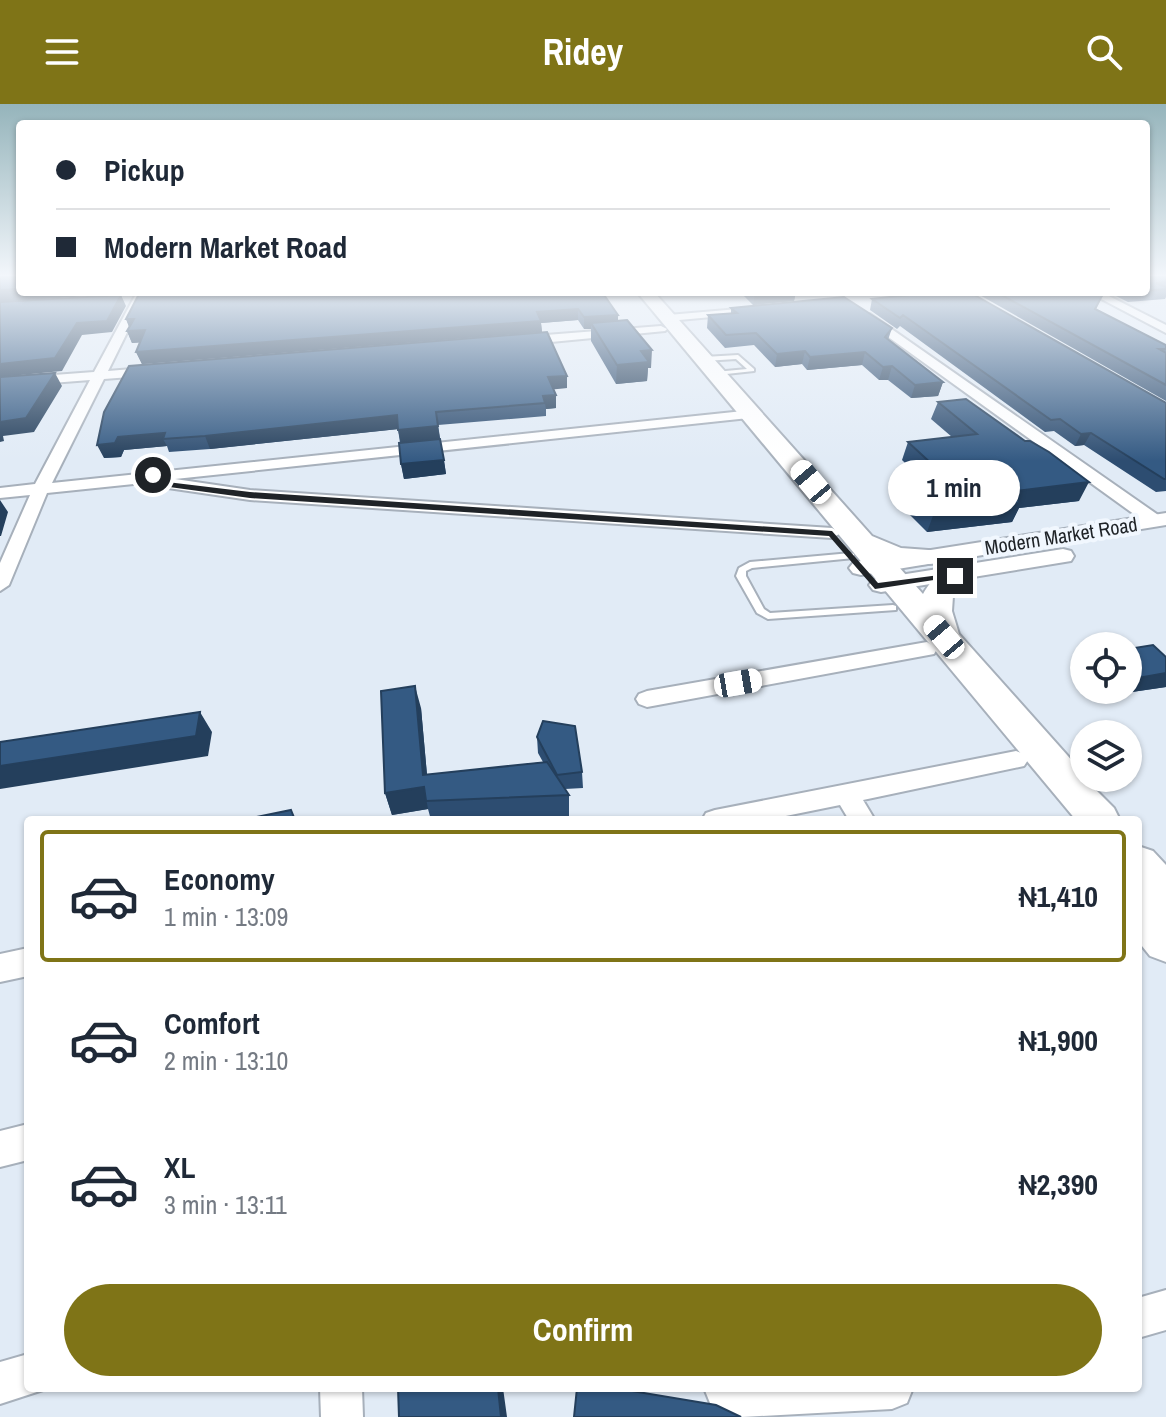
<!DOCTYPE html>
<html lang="en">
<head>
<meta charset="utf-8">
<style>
	:root { --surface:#fff; --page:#f2f2f3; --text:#1f2937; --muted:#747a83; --line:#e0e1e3; --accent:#7f7417 }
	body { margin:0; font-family:"Archivo Narrow",sans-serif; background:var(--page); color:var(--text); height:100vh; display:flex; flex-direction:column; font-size:30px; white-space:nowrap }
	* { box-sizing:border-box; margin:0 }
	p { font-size:26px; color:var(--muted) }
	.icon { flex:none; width:44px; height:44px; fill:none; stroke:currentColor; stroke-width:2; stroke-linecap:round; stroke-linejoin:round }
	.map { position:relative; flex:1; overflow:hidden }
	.side { position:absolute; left:24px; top:712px; width:1118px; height:576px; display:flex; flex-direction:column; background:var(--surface); border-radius:8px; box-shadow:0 2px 6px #0004 }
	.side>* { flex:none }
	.hud { position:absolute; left:16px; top:16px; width:1134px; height:176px; border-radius:8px; box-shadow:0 2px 6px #0004; display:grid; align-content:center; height:176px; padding:0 40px; background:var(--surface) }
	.fabs { position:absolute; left:1070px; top:528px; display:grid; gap:16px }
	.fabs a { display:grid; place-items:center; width:72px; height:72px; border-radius:50%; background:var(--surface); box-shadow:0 2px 6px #0004; font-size:40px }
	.end { position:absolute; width:36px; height:36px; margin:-18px; border:10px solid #1f2327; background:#fff; box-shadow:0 0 0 4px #fff }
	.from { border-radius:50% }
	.bubble { position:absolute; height:56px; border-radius:28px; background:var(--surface); box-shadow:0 2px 6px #0004; font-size:26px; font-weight:700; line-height:56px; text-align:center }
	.car { position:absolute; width:24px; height:48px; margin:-24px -12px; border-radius:10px; box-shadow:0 0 6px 2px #0007; background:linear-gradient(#fff 24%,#345 0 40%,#fff 0 76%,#345 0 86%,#fff 0) }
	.hud b { display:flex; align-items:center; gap:28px; height:76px; font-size:30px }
	.hud b+b { border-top:2px solid var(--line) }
	.hud i { width:20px; height:20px; background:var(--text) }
	ul { padding:14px 0 0; list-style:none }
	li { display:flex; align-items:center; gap:24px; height:132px; margin:0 16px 12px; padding:0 24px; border:4px solid transparent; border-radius:8px }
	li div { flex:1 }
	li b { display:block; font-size:30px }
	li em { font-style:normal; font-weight:700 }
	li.active { border-color:var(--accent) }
	li>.icon { width:72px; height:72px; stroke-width:1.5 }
	.button { display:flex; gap:16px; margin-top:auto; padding:16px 40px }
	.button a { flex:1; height:92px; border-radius:48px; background:var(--accent); color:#fff; font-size:32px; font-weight:700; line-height:92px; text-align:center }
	header { display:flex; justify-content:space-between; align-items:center; height:104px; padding:0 40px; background:var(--accent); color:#fff; font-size:36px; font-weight:700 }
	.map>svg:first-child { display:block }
</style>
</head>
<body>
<header><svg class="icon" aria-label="menu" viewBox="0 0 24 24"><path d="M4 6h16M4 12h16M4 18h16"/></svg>Ridey<svg class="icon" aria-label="search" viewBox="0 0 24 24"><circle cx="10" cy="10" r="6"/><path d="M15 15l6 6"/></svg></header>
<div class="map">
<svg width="1166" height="1313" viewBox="0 0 1166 1313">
	<rect width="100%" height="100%" fill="#e1ebf6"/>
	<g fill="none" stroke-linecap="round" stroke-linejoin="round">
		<!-- service casing -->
		<g stroke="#a7b0bb" stroke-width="4">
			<path id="service" d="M738 251 754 265V267L717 271 715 270V268L747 265 736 255 704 257 701 255 704 253Z
				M851 449 854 450V454L752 464 746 467V472L764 505 770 509 893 501 896 502V506L768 515 757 509 736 472 739 464 750 458Z"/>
		</g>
		<!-- minor casing -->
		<g stroke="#a7b0bb" stroke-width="4">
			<path id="minor" d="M137 188H147L108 267 156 263 162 267 156 271 104 275 52 379 753 306 760 310 758 313 175 375 250 386 832 424 841 429 832 434 250 396 161 383 153 378 47 389 9 481 0 487V459L30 391 0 394V384L35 380 90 276 0 283V275L94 268Z
				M1088 188H1101L1166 221V229Z
				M762 203 767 206 766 208 668 217 662 214 668 211Z
				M862 210H870L1161 413 1164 417 1161 421H1149L862 214Z
				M661 222 667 225 665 227 520 241 514 237 520 233Z
				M927 538 937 545 934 550 647 603 639 600 636 595 639 590 647 587Z
				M1016 647 1024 650 1028 656 1024 662 863 696 875 716H849L840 701 766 716H702L706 709 715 706Z
				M28 844V872L0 878V850Z
				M28 1020V1056L0 1063V1027Z
				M1166 1186V1226L1138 1234V1194Z
				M28 1250V1284L43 1286 0 1300V1258Z
				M320 1284H362L363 1313H321Z
				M704 1284H913L907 1299 892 1305 741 1313 710 1299Z"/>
		</g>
		<!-- tertiary casing -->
		<g stroke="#a7b0bb" stroke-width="4">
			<path id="tertiary" d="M1166 409V421L861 471 853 469 849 464 853 459 861 457Z
				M1063 445 1071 447 1074 452 1071 457 881 488 873 486 869 481 873 476 881 474Z"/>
		</g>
		<!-- primary casing -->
		<g stroke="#a7b0bb" stroke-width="4">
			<path id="primary" d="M637 188H654L872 432 901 444 942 447 946 453 942 459 898 462 923 490C933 473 945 461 965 466L970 472 953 492 952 507 959 530 1084 670V674L1114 704 1120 716H1076Z
				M1138 742 1153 747 1166 761V858L1150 852 1138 837Z"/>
		</g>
		<!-- service -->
		<use href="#service" fill="#fff" fill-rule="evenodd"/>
		<!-- minor -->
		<use href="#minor" fill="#fff" fill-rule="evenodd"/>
		<!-- tertiary -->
		<use href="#tertiary" fill="#fff" fill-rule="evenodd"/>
		<!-- primary -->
		<use href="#primary" fill="#fff" fill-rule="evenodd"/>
	</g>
	<!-- wall -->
	<path fill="#2d4d71" d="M1146 173H1166V193L1165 195 1128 198 1108 188H1146Z
		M602 188 618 211V217L651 264H648L647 277 616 280 591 237V225H584L578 216 541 219 542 228 142 260 136 248 140 238 132 239 127 227 129 223 126 215Z
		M740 188H796L794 197 753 201Z
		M978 188H1104L1096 205 1166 241V297L978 190Z
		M872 195 1166 299V387L1156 388 1084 341 1075 342 1054 327 1045 328 900 222 897 225 870 206Z
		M731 204 892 224 888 236 943 278 938 292 911 294 888 276H879L862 261 807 266 802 260 775 263 754 241 725 244 707 224 708 211 731 210Z
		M567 284 553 285 556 304 546 305V312L438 321 446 370 404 375 401 360 400 339 398 325 210 345 169 348 167 342 124 346 121 353 104 354V308Z
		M938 298 1079 397 1019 404 1012 418 927 428 909 410 916 391 935 388 902 356 908 338 952 333 931 315Z
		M1128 545 1166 553V583L1125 589 1122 586H1128Z
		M421 604 427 671 543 658 538 649 537 633 582 668 583 684 565 685 569 691V712L487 716H431L428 705 392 711 385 689Z"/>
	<!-- shaded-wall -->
	<path fill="#243f5c" d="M20 185V188H134L133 189 0 198V186Z
		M763 188H796L794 197 753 201 755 189Z
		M121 191 126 202 112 228 82 231 62 267 0 273V260L77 219Z
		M578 205V216L541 219 542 228 142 260 136 248Z
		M618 211V222L591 219V225H584V213Z
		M126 215H134L145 226 150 238 132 239 127 227H131Z
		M652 246 651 264H648L647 277 616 280 617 261 641 247Z
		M805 247 802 260 775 263 777 250Z
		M865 248 862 261 807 266 810 253Z
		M892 262 888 276H879L883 263Z
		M55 269 62 282 34 328 3 332 4 337 0 338V318Z
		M567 272V284L548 286V273Z
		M943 278 938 292 911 294 915 281Z
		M556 291V304L546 305 545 299 543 292Z
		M397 311 399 325 210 345 205 332Z
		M438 322 440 336 401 340 398 326Z
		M165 329 163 335 167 342 124 346 121 353 104 354 97 341 118 333Z
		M1091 329 1084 341 1075 342 1081 330Z
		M444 356 446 370 404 375 401 360Z
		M1089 378 1079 397 1019 404 1012 418 927 428 934 409 1009 388Z
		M0 396 8 408 1 432H0Z
		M1166 569V583L1125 589 1138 574Z
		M415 582 421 604 429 693 423 671Z
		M200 608 212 628 208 652 0 685V662Z
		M424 683 428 705 392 711 385 689Z
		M498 1284H503L507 1313H501Z"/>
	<!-- building -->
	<path fill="#345a83" stroke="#243f5c" stroke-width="2" d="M0 173H20V185L0 186Z
		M1146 173H1166V178L1156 179 1166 183V185L1146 187Z
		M164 188H602L618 211 584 213 578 205 537 208 541 217 136 248 145 226 127 227 134 215H126L139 190Z
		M935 188H969L1166 299V375H1164L1091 329 1081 330 1060 315 1051 316 903 211 900 214 872 195Z
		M996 188H1104L1095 205 1166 241V245H1159L1166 249V281Z
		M121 191 107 217 77 219 55 254 0 260V198Z
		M844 193 892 224 885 233 943 278 915 281 892 262 883 263 865 248 810 253 805 247 777 250 756 229 726 231 708 211 737 209 731 204Z
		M627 216 652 246 641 247 649 258 617 261 591 219Z
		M547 228 567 272 548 273 556 291 543 292 545 299 436 308 438 322 398 326 397 311 205 332 163 335 165 329 118 333 115 339 97 341 104 308 129 262Z
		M55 269 26 314 0 318V273Z
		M966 295 1025 337H1030L1049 348 1089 378 1009 388 1021 399 934 409 916 391 960 386 908 338 977 330 938 298Z
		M440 335 444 356 401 360 399 339Z
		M1153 541 1166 553V569L1138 574 1128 564V545Z
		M415 582 423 671 547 658 569 691 426 697 424 683 385 689 381 587Z
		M200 608 196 632 0 662V638Z
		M543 617 575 622 582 668 557 671 537 633Z
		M291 706 295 716H241Z
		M398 1284H498L501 1313H399Z
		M577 1284H614L716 1301 741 1313H574Z"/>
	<!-- sky -->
	<linearGradient id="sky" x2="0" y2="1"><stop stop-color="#95b4bb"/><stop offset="0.48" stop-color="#f2f6fb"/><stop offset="1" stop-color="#f2f6fb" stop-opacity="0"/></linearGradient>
	<rect width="1166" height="357" fill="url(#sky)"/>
	<!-- route -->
	<path fill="#1f2327" d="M153 368 167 378 250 388 832 427 878 479 955 469 960 472 875 485 829 432 250 394 162 382 152 378 148 371Z"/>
	<g text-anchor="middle" stroke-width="8" stroke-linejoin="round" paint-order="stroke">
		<!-- far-street labels -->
		<g font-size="20" fill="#1f2327" stroke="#f1f7fe">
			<text transform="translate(1061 432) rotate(-9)" y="7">Modern Market Road</text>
		</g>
	</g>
</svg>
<div class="fabs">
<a><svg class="icon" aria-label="locate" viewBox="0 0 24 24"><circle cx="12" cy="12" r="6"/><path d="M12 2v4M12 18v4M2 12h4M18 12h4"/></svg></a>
<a><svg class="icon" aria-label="layers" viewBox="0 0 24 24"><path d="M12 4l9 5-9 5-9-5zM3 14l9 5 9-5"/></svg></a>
</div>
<i class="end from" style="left:153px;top:371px"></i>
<i class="end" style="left:955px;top:472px"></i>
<div class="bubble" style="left:888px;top:356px;width:132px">1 min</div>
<i class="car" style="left:811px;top:378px;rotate:320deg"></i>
<i class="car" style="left:944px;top:533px;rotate:320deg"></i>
<i class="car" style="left:738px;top:579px;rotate:80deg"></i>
<div class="hud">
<b><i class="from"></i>Pickup</b>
<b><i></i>Modern Market Road</b>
</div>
<section class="side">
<ul>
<li class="active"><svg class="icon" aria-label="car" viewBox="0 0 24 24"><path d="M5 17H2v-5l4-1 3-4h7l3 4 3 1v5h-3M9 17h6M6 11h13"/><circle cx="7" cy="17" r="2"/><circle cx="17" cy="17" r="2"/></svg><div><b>Economy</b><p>1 min · 13:09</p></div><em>₦1,410</em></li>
<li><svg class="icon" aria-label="car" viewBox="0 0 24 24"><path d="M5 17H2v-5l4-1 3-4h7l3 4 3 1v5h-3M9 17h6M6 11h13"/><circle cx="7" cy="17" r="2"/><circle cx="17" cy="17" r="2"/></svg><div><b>Comfort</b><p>2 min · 13:10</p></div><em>₦1,900</em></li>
<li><svg class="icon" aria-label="car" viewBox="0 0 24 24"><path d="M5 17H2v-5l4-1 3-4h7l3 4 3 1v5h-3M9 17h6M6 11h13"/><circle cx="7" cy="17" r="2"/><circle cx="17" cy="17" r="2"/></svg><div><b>XL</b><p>3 min · 13:11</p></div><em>₦2,390</em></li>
</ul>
<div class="button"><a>Confirm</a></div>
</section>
</div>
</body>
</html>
